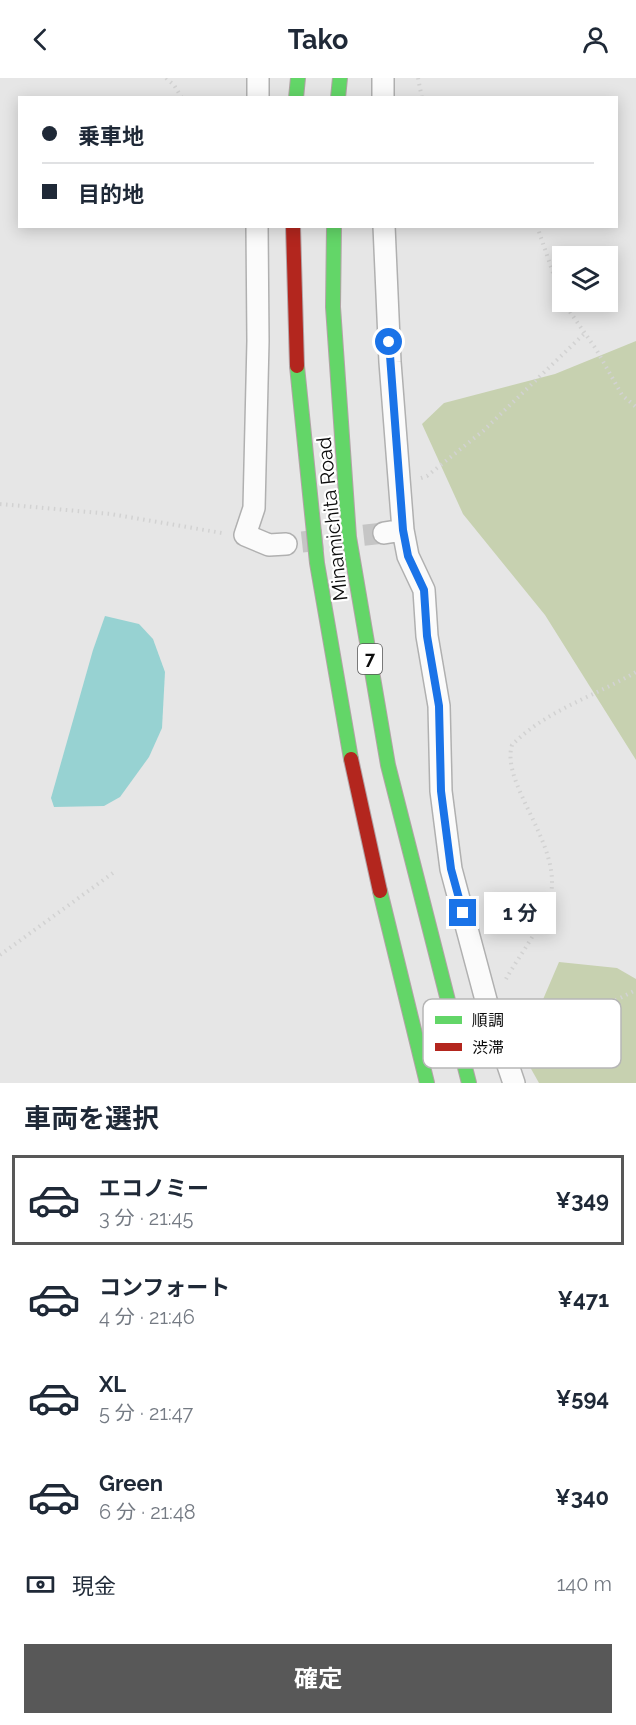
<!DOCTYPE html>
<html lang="ja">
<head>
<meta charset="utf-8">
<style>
	:root { --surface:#fff; --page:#f6f6f7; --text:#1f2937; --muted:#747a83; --line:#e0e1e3; --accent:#585858 }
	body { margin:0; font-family:Raleway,"Noto Sans JP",sans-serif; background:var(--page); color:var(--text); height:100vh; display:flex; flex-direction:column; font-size:22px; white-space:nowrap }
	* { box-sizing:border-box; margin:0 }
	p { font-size:20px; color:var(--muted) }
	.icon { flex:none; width:33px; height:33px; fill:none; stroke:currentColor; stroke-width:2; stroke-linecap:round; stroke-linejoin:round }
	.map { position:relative; height:1005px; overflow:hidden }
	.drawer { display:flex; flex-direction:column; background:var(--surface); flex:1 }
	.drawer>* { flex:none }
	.guide { position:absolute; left:18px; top:18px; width:600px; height:132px; border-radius:0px; box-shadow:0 3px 15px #0003; display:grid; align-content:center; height:132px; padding:0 24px; background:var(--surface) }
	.buttons { position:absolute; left:552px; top:168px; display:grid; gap:12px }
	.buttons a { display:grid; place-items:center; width:66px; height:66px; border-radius:0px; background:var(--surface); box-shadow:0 3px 15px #0003; font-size:30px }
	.end { position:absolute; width:27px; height:27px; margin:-14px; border:8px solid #1a73e8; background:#fff; box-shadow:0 0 0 3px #fff }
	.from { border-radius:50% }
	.bubble { position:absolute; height:42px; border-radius:0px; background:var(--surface); box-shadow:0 3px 15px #0003; font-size:20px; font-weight:700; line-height:42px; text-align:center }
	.guide b { display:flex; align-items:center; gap:21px; height:57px; font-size:22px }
	.guide b+b { border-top:2px solid var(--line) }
	.guide i { width:15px; height:15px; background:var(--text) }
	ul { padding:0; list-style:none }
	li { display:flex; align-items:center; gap:18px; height:90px; margin:0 12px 9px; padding:0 12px; border:3px solid transparent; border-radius:0px }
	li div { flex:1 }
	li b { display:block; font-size:22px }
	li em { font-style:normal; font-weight:700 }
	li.selected { border-color:var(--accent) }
	li>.icon { width:54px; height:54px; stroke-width:1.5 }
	h2 { padding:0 24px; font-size:27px; line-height:72px }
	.pay { display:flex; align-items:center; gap:15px; height:66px; padding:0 24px; font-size:22px }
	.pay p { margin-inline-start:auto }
	.button { display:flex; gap:12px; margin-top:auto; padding:12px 24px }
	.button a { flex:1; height:69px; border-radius:0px; background:var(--accent); color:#fff; font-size:24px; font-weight:700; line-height:69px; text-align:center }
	header { display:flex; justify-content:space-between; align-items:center; height:78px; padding:0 24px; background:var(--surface); font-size:27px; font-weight:700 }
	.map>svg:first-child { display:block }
</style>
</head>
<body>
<header><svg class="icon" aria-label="back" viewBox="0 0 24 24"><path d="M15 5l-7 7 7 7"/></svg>Tako<svg class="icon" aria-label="person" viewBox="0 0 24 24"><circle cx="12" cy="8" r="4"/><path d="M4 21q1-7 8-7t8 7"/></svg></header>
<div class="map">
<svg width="636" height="1005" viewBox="0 0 636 1005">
	<rect width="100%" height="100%" fill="#e6e6e6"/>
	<!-- forest -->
	<path fill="#c7d1b0" d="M636 263V682L545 537 463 436 422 346 444 325 555 296Z
		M559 884 617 890 636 901V1005H539L521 973Z"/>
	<!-- water -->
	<path fill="#97d2d2" d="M105 538 139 546 153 561 165 594 162 650 149 679 120 719 104 728 54 729 51 720 93 572Z"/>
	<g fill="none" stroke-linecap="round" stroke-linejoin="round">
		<!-- street-tunnel -->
		<path stroke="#c5c5c5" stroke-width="21" stroke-dasharray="21 10" stroke-linecap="butt" d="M302 464 384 455"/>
		<!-- street casing -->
		<g stroke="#b0b0b0" stroke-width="24">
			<path id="street" d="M383 0V20
				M258 20V0
				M257 148 258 263 254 430 245 457 269 467 286 466
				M384 148 390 284 403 452
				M384 455 403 452 408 478 424 512 427 558 439 628 441 713 451 791 486 922 514 1005"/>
		</g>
		<!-- fast casing -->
		<g stroke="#b2a3a6" stroke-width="16">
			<path id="fast" d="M296 20 298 0
				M338 20 340 0
				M334 148 333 229 349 459 388 687 469 1005
				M297 288 317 485 351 681
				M380 813 427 1005"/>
		</g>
		<!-- jam casing -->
		<g stroke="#b2a3a6" stroke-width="16">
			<path id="jam" d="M293 148 297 288
				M351 681 380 813"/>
		</g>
		<!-- path -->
		<path stroke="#d2d2d2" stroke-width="4" stroke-dasharray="1.5 4.5" stroke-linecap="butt" d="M166 0 174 7 182 20
			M418 0 422 20
			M537 148 562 221
			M563 224 596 271 622 317 636 329
			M421 400 427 398 483 353 585 255
			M0 426 111 436 222 455
			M0 877 113 795
			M506 901C520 876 543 848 550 820 564 768 500 707 512 667 545 633 595 618 636 594
			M511 924 558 937 616 922 636 912"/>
		<!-- street -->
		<use href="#street" stroke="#fbfbfb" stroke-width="21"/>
		<!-- fast -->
		<use href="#fast" stroke="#63d668" stroke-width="14"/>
		<!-- jam -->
		<use href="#jam" stroke="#b3261e" stroke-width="14"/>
	</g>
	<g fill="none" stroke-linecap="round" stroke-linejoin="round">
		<!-- route -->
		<path stroke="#1a73e8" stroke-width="8" d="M389 264 403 452 408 478 424 512 427 558 439 628 441 713 451 791 463 835"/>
	</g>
	<g text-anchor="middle" stroke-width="4.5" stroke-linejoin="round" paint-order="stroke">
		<!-- shield labels -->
		<rect fill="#fff" stroke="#555" stroke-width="1.5" x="358" y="566" width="24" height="30" rx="4.5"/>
		<g font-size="18" font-weight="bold" fill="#0c0c0c">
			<text x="370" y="587">7</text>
		</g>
		<!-- street labels -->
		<g font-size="20" fill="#0c0c0c" stroke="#fff">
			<text transform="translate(332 441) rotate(-96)" y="7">Minamichita Road</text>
		</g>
	</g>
	<!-- legend -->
	<rect x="423" y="921" width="198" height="69" rx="9" fill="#fff" stroke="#b6b6b6" stroke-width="1.5"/>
	<rect x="435" y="938" width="27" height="8" fill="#63d668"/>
	<rect x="435" y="965" width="27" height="8" fill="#b3261e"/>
	<g font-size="16" fill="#0c0c0c">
		<text x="472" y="948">順調</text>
		<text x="472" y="975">渋滞</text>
	</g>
</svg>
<div class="buttons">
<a><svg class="icon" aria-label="layers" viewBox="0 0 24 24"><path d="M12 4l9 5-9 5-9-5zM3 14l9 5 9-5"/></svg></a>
</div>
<i class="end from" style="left:389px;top:264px"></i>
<i class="end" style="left:463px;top:835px"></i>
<div class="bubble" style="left:484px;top:814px;width:72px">1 分</div>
<div class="guide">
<b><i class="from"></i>乗車地</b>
<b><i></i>目的地</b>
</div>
</div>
<section class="drawer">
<h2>車両を選択</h2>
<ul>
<li class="selected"><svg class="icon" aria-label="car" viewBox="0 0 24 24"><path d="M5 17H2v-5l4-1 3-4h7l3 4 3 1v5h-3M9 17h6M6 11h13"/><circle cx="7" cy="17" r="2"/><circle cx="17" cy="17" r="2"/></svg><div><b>エコノミー</b><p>3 分 · 21:45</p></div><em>¥349</em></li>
<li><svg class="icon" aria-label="car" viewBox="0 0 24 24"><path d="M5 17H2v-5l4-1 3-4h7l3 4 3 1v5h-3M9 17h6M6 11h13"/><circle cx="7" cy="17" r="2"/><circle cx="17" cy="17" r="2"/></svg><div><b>コンフォート</b><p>4 分 · 21:46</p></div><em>¥471</em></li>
<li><svg class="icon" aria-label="car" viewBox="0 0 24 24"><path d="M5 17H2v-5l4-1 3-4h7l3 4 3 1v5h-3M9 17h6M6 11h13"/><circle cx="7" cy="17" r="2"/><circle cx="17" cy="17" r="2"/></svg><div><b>XL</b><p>5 分 · 21:47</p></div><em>¥594</em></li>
<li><svg class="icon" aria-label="car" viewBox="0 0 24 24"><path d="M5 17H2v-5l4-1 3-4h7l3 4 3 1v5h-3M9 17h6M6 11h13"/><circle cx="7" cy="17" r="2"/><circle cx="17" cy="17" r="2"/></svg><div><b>Green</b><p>6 分 · 21:48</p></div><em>¥340</em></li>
</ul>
<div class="pay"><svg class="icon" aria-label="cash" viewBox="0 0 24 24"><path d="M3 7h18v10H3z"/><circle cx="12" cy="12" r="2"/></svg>現金<p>140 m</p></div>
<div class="button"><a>確定</a></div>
</section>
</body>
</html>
